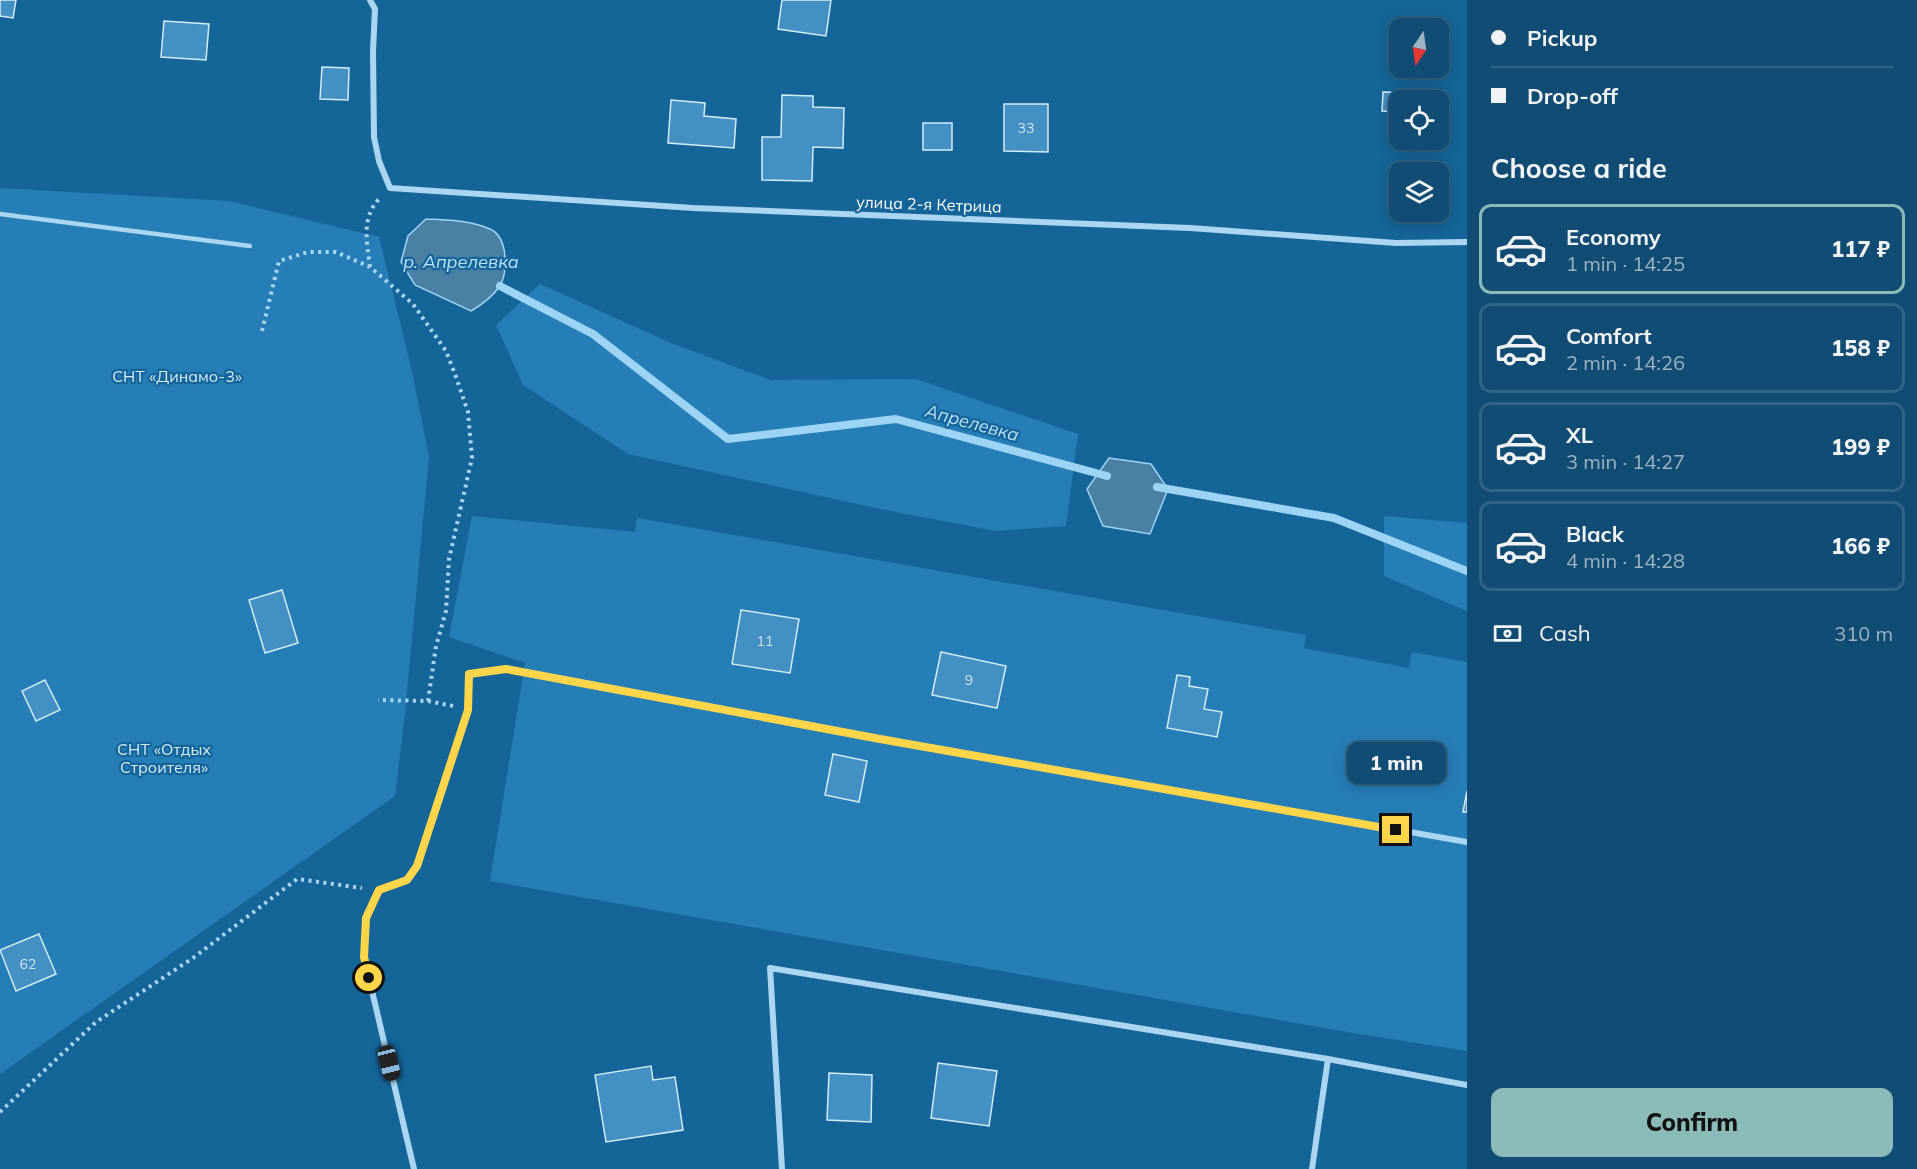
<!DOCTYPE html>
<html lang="en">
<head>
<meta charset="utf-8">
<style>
	:root { --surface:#104c73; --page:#1e567b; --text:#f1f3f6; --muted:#9cb4c4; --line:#306385; --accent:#8bbbb9 }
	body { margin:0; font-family:Mulish,sans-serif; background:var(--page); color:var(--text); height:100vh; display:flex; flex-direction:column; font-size:22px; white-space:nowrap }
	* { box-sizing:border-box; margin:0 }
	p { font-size:20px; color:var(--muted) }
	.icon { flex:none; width:33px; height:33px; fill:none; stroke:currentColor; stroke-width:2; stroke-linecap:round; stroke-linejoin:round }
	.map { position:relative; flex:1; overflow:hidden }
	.drawer { display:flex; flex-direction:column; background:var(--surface); width:450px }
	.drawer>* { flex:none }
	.top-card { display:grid; align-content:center; height:132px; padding:0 24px; background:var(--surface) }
	.needle { width:39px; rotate:193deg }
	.tools { position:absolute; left:1389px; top:18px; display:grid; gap:12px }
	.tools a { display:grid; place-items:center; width:60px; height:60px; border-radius:12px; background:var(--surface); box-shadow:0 3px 15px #0003,0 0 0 2px var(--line); font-size:30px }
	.end { position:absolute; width:27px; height:27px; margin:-14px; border:8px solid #ffd54a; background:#111; box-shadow:0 0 0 3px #111 }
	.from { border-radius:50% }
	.bubble { position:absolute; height:42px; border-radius:12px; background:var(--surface); box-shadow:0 3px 15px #0003,0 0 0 2px var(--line); font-size:20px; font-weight:800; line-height:42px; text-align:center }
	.car { position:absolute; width:18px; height:36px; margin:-18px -9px; border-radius:8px; box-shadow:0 0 4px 2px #0007; background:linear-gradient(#222 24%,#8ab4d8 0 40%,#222 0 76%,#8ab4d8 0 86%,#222 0) }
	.top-card b { display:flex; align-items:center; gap:21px; height:57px; font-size:22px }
	.top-card b+b { border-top:2px solid var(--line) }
	.top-card i { width:15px; height:15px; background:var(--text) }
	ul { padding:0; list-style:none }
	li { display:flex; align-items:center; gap:18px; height:90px; margin:0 12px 9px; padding:0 12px; border:3px solid var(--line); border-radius:12px }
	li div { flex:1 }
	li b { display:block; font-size:22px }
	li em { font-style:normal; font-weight:800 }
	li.active { border-color:var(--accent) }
	li>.icon { width:54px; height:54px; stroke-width:1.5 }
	h2 { padding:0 24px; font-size:27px; line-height:72px }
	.pay { display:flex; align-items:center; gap:15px; height:66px; padding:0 24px; font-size:22px }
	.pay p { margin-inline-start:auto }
	.primary-button { display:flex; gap:12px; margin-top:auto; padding:12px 24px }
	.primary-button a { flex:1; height:69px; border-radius:12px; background:var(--accent); color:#111; font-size:24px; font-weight:800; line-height:69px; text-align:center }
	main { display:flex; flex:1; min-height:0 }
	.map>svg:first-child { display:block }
</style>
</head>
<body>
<main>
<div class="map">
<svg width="1467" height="1169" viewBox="0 0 1467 1169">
	<rect width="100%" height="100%" fill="#166599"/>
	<!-- green -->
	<path fill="#267eb6" d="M0 188 229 201 379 237 411 367 429 457 405 713 395 796 0 1074Z
		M540 284 671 343 771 380 916 379 1078 434 1066 526 996 531 880 509 628 454 523 385 496 325Z
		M472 516 635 532 637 518 1306 635 1304 648 1409 668 1412 652 1467 662V1051L1347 1032 490 881 525 663 449 637Z
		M1384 516 1467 523V611L1384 576Z"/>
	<!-- water -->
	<path fill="#4b80a5" stroke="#9dd4f5" stroke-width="1.5" d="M426 219C447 220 470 220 490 229 508 237 509 273 499 287 492 298 481 305 471 311L415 285 401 262 408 236Z
		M1109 458 1151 464 1168 489 1150 534 1103 526 1087 489Z"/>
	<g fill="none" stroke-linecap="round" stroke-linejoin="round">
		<!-- stream -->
		<path stroke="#9dd4f5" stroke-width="8" d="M500 286 593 334 728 439 896 419 1107 476
			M1157 487 1334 518 1467 571"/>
	</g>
	<!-- building -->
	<path fill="#4490c2" stroke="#d2ecfc" stroke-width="1.5" d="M0 0H16L13 18 0 16Z
		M782 0H831L826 36 778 29Z
		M164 21 209 24 206 60 161 57Z
		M322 67 349 68 348 100 320 99Z
		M1383 92 1414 93 1413 100H1400V112L1382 111Z
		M782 95 813 96V107L844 108 843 148 813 147 812 181 762 180V137H781Z
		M671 100 705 103 704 116 736 119 734 148 668 143Z
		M1004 104H1048V152L1004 151Z
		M923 123H952V150H923Z
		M282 590 298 643 265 653 249 600Z
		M741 610 799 619 790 673 732 664Z
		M941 652 1006 666 997 708 932 695Z
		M1177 675 1190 677 1189 686 1208 689 1204 709 1222 712 1217 737 1167 728Z
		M45 680 60 710 36 721 22 691Z
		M833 754 867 761 859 802 825 795Z
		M1467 791V812H1463Z
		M39 934 56 974 16 991 0 950Z
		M938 1063 997 1071 989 1126 931 1118Z
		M651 1066 653 1080 675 1077 683 1130 606 1142 595 1075Z
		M829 1073 872 1075 871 1122 827 1120Z"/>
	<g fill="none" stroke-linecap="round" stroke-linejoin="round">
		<!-- path -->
		<path stroke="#abd6f2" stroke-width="4" stroke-dasharray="3 4.5" stroke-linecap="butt" d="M370 267C367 243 361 218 379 199
			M262 331 279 261 308 252H336L370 267 413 304 446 351 456 377 468 412 472 458 449 559 446 611 436 646 428 701 378 700
			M428 701 453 706
			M0 1112 96 1022 193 958 297 879 362 888"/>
		<!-- service -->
		<path stroke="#abd6f2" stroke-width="4.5" d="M0 214 250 246
			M364 957 366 918 379 890 407 880 417 866 468 710 469 674 506 669"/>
		<!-- minor -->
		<path stroke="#abd6f2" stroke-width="6" d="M370 0 375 9 373 51 374 137 379 161 390 188 693 208 1190 228 1396 243 1467 242
			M506 669 880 739 1467 842
			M364 957 414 1169
			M782 1169 770 968 1328 1059 1467 1085
			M1312 1169 1328 1059"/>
	</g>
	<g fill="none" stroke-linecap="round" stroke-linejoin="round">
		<!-- route -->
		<path stroke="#ffd54a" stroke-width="8" d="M369 978 364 957 366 918 379 890 407 880 417 866 468 710 469 674 506 669 880 739 1396 830"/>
	</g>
	<g text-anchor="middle" stroke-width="4.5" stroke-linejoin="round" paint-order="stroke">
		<!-- number labels -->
		<g font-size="14" fill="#d0e3f0">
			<text x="1026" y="133">33</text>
			<text x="765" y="646">11</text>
			<text x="969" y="685">9</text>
			<text x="28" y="969">62</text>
		</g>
		<!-- street labels -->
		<g font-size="16" fill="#fff" stroke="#166599">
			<text transform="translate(929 204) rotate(2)" y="6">улица 2-я Кетрица</text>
		</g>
		<!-- park labels -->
		<g font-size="16" fill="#d2ecfc" stroke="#166599">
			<text x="177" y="382">СНТ «Динамо-3»</text>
			<text x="164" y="755">СНТ «Отдых<tspan x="164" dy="18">Строителя»</tspan></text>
		</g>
		<!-- water labels -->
		<g font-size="18" font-style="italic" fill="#bbe1f9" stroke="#166599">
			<text x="461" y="268">р. Апрелевка</text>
			<text transform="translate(972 423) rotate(15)" y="6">Апрелевка</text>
		</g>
	</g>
</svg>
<div class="tools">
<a><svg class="needle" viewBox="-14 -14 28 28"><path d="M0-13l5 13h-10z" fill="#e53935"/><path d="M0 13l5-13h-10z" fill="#9cb4c4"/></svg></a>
<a><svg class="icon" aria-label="locate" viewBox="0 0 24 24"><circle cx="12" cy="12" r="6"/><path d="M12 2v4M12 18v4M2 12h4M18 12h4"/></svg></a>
<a><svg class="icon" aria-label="layers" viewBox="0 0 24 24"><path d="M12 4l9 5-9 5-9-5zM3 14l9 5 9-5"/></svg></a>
</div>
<i class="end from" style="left:369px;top:978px"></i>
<i class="end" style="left:1396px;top:830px"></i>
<div class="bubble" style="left:1347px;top:742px;width:99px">1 min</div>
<i class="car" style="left:389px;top:1063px;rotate:166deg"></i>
</div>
<section class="drawer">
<div class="top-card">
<b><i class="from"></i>Pickup</b>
<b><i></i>Drop-off</b>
</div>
<h2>Choose a ride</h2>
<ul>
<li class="active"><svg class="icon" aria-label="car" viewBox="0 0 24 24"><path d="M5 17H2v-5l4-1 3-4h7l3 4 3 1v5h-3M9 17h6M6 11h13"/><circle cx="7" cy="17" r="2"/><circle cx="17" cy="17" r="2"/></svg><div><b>Economy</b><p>1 min · 14:25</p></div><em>117 ₽</em></li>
<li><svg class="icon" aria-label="car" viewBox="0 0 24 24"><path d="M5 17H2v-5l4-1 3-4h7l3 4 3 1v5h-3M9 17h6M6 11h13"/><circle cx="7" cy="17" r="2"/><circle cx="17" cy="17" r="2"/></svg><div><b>Comfort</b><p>2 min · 14:26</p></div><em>158 ₽</em></li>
<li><svg class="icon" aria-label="car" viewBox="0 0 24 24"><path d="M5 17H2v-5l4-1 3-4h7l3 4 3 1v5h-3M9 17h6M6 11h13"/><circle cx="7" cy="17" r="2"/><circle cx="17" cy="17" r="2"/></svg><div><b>XL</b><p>3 min · 14:27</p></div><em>199 ₽</em></li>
<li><svg class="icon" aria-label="car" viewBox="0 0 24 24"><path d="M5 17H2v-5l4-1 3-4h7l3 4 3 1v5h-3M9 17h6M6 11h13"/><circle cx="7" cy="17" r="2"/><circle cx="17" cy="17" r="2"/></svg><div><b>Black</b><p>4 min · 14:28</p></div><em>166 ₽</em></li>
</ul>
<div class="pay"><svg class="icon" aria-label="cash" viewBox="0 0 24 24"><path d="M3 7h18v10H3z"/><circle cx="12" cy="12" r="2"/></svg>Cash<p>310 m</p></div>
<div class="primary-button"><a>Confirm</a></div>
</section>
</main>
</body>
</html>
